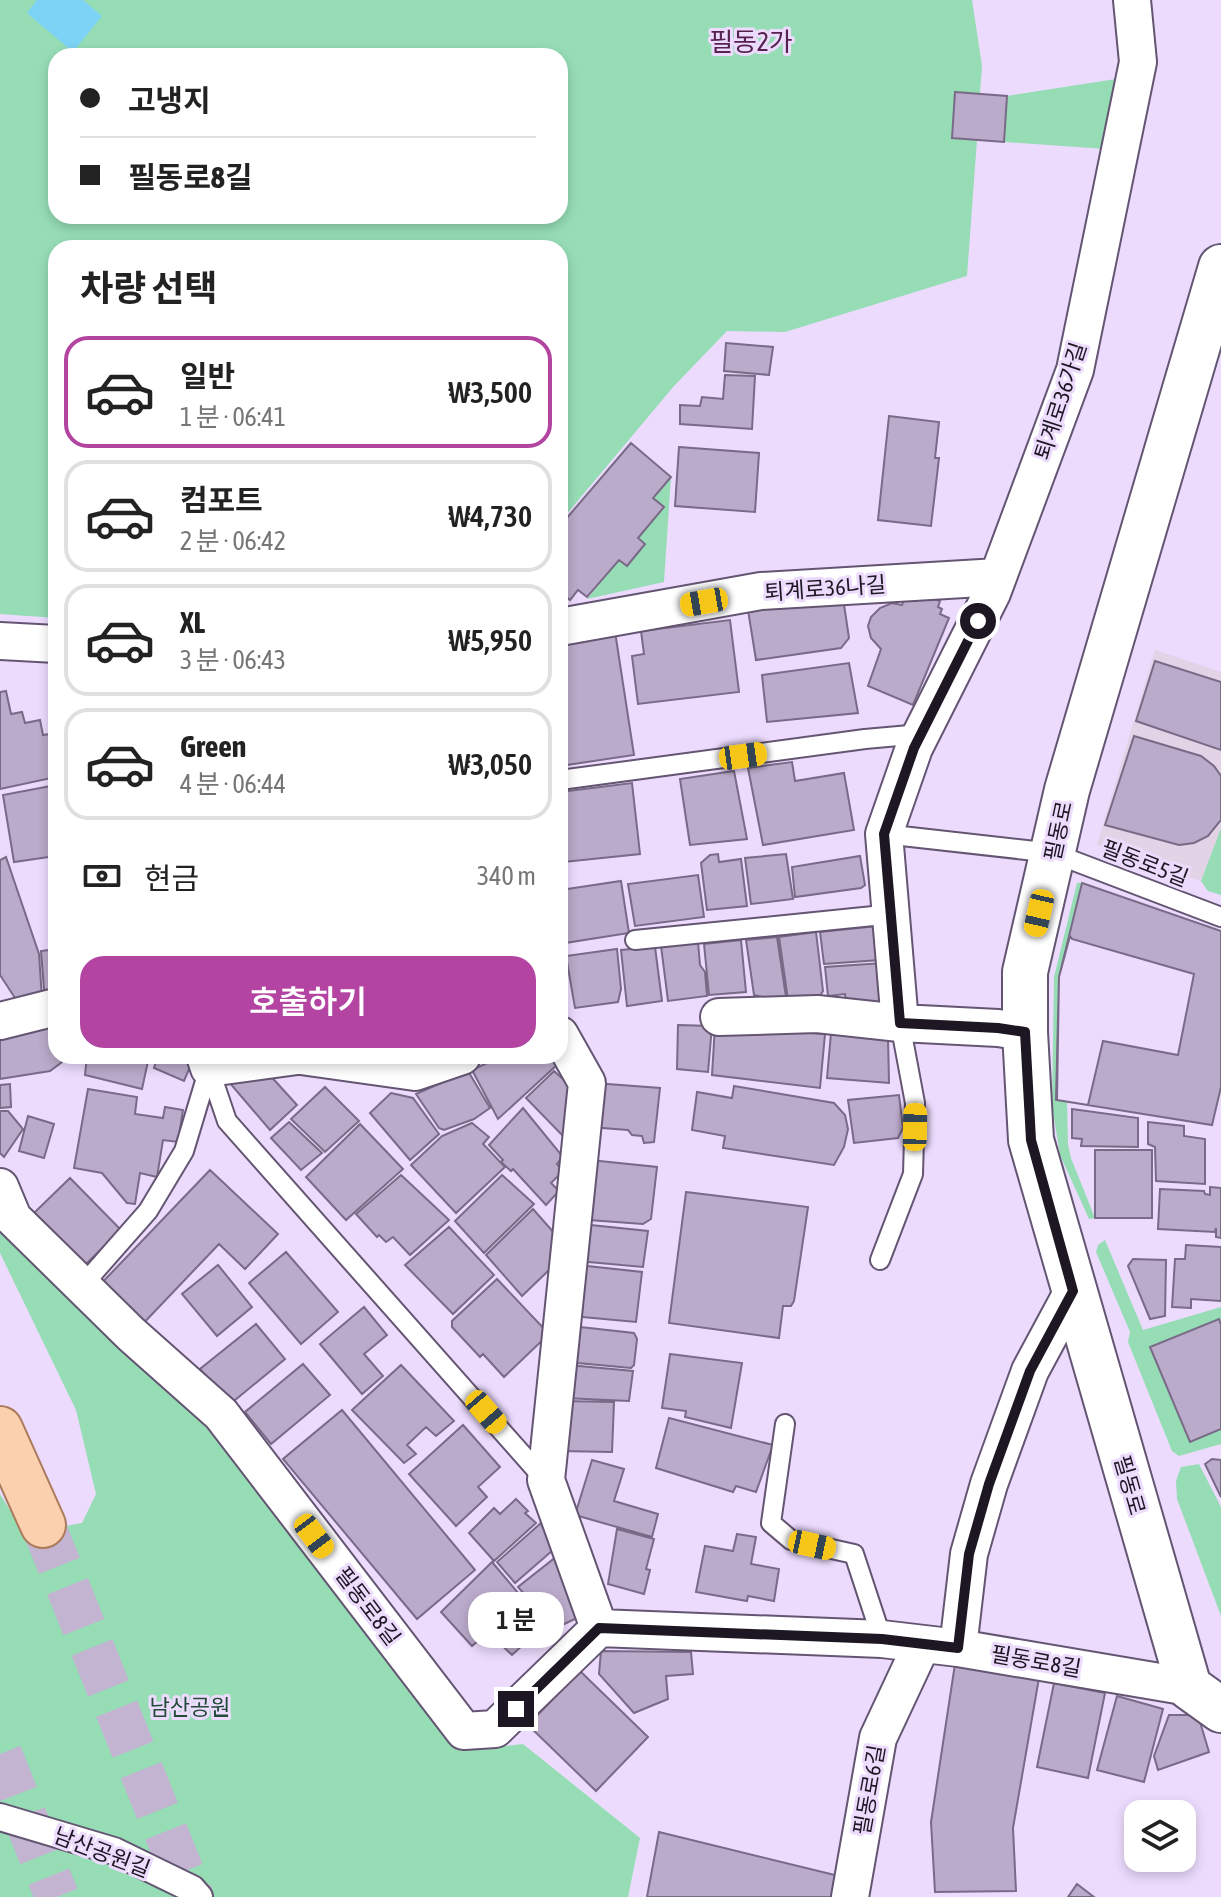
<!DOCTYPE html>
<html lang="ko">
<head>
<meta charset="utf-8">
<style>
	:root { --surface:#fff; --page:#f2f2f2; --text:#222; --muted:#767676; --line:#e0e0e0; --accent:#b344a1 }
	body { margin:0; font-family:"Asap Condensed","Noto Sans KR",sans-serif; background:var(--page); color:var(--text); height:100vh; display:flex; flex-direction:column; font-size:30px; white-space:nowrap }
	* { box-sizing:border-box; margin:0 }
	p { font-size:26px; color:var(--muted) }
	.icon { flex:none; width:44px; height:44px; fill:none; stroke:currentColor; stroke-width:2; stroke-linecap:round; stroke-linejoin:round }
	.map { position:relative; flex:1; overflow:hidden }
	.details { position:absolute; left:48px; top:240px; width:520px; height:824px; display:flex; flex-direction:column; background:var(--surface); border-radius:24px; box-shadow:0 4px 12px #0003 }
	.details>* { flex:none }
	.hud { position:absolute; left:48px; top:48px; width:520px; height:176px; border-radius:24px; box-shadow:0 4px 12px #0003; display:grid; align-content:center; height:176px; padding:0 32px; background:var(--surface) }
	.controls { position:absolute; left:1124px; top:1800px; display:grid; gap:16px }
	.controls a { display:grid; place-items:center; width:72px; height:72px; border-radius:16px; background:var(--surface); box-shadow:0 4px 12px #0003; font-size:40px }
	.end { position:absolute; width:36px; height:36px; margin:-18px; border:10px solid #1d1723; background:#fff; box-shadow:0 0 0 4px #fff }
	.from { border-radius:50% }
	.bubble { position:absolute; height:56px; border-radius:24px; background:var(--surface); box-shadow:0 4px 12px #0003; font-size:26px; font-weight:600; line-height:56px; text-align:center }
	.car { position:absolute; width:24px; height:48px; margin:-24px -12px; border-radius:10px; box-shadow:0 0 6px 2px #0007; background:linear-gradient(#f5c518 24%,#345 0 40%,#f5c518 0 76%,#345 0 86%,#f5c518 0) }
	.hud b { display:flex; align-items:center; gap:28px; height:76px; font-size:30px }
	.hud b+b { border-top:2px solid var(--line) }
	.hud i { width:20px; height:20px; background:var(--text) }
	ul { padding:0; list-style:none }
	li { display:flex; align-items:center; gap:24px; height:112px; margin:0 16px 12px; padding:0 16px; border:4px solid var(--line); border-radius:24px }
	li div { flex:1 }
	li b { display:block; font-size:30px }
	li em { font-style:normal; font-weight:600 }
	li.selected { border-color:var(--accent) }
	li>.icon { width:72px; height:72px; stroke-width:1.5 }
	h2 { padding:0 32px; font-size:36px; line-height:96px }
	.pay { display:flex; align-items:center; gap:20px; height:88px; padding:0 32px; font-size:30px }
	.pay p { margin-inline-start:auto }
	.button { display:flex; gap:16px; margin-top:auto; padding:16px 32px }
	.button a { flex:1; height:92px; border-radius:24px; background:var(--accent); color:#fff; font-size:32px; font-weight:600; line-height:92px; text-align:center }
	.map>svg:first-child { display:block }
</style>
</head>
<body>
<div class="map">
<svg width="1221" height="1897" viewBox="0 0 1221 1897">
	<rect width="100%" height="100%" fill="#ecdbfd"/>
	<!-- commercial -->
	<path fill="#e3d3e6" d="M1155 650 1221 672V828L1201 881 1097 845Z"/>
	<!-- green -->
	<path fill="#96ddb6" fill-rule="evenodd" d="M0 0H972L982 66 980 94 955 92 952 138 977 140 967 276 785 332 727 331 674 386 560 522V248H56V618L0 614ZM56 56H560V216H56Z
		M1135 76 1120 150 1004 142 1007 96Z
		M671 477 664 582 587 599 619 560 627 566 645 545 638 538 664 507 653 498Z
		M1221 828V895L1208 891 1201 881Z
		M1077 883H1082L1059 977 1056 1100 1067 1102 1068 1144 1071 1158 1095 1218 1089 1219 1060 1155 1052 1105 1054 977Z
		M3 1225 233 1448 460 1751 523 1744 640 1838 628 1897H0V1494L15 1518 32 1532 82 1523 96 1494 76 1410 0 1253V1230Z
		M1105 1240 1143 1330 1221 1307V1325L1219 1320 1150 1347 1190 1442 1221 1429V1444L1179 1456 1172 1451 1128 1342 1130 1332 1096 1252 1098 1245Z
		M1199 1464 1221 1507V1616L1177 1499 1176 1481 1181 1467Z"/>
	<!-- water -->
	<path fill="#7dd3f6" d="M37 0H83L102 16 73 52 27 13Z"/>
	<!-- building -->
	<path fill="#bbabcb" stroke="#796a87" stroke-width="2" fill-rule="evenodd" d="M955 92 1007 96 1004 142 952 138Z
		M726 343 773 347 769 375 724 371Z
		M725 375 755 376 752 429 680 424V405L700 406 702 397 723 399Z
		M889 416 939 422 935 458H939L931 526 878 520Z
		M631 443 671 477 653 498 664 507 638 538 645 544 627 566 619 560 587 597 578 590 570 600 560 592V526Z
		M679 447 759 453 755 512 675 506Z
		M842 591 849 638 841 648 756 660 748 610Z
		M914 591 940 601 938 607 942 609 940 614 949 618 913 705 868 686 881 649 871 638 868 626 871 617 880 608 892 603 902 605 907 592Z
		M730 620 739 692 638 704 632 656 644 654 641 631Z
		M614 625 634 755 560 766V634Z
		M1155 661 1221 682V750L1136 721Z
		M849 663 858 713 767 722 762 675Z
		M6 691 11 714 22 712 25 723 40 720 43 735 56 733V777L0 789V692Z
		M1134 736 1201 756 1214 766 1221 776V820L1208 836 1194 843 1179 845 1105 825Z
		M792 762 795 781 844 773 854 830 763 845 748 768Z
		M734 771 747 839 690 845 680 779Z
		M632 783 640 854 564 862 560 829V792Z
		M56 785V856L14 862 3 795Z
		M718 854 719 862 741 859 747 906 707 910 701 863 710 855Z
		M786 854 793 899 751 904 745 858Z
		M860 856 865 885 861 888 795 897 792 867Z
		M6 857 39 954 42 999 17 1001 0 975V860Z
		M698 875 704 917 635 926 628 884Z
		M621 881 629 933 565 943 560 890Z
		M1082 883 1221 931V1087L1212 1125 1056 1100 1059 977ZM1070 936 1072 939 1194 974 1178 1055 1103 1041 1088 1105 1057 1100 1059 977Z
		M877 926 880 960 824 964 820 932Z
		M816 932 823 991 819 997 788 1000 779 937Z
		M777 937 786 997 773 1000 754 995 746 940Z
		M741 940 746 992 709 995 704 944Z
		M698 942 700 965 705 972 707 996 668 1001 661 946Z
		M655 947 662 1001 627 1006 621 950Z
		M56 949V1001L45 1002 41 951Z
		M617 949 621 989 618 1002 575 1008 566 956Z
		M883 963 889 1006H876L873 1002H846L845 994 828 996 825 967Z
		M54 1019 56 1056H61L62 1062 50 1071 0 1079V1029Z
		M678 1025 712 1026 708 1072 677 1069Z
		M715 1026 825 1034 820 1088 712 1075Z
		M831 1033 888 1038 889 1083 827 1078Z
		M87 1056H137L136 1059 148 1061 142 1089 85 1075Z
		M158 1056H189L192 1062 184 1081 154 1068Z
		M502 1056H554L559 1063 498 1119 472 1070Z
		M468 1071 490 1108 474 1119 444 1130 439 1128 416 1094Z
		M554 1071 575 1090 564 1137 526 1098Z
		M267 1072 297 1105 270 1130 229 1082Z
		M594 1083 660 1088 654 1142 644 1143 642 1136 632 1135 628 1130 590 1127Z
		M10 1084 11 1107 0 1108V1085Z
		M734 1086 834 1103 845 1115 848 1129 844 1147 834 1165 723 1148 725 1136 692 1130 697 1092 732 1098Z
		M325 1087 359 1121 325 1152 291 1119Z
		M88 1089 137 1097 135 1114 163 1118 165 1107 183 1110 178 1142 163 1140 157 1177 140 1173 135 1204 127 1203 102 1173 74 1168Z
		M391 1093 413 1098 439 1134 410 1160 370 1113Z
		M899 1095 903 1128 898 1138 854 1143 848 1100Z
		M523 1108 563 1157 557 1164 563 1171 551 1183 559 1191 546 1205 513 1169 511 1171 501 1162 503 1160 489 1145Z
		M1072 1109 1138 1118V1147L1081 1146 1082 1139 1072 1138Z
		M0 1111H8L23 1129 4 1157 0 1153Z
		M28 1116 54 1124 44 1158 19 1151Z
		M289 1122 322 1153 301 1170 271 1138Z
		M1148 1122 1184 1126V1136L1205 1139V1184L1156 1181 1155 1147 1148 1144Z
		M472 1123 489 1137 483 1144 505 1167 456 1213 411 1165 442 1136Z
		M360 1124 403 1169 346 1220 306 1177Z
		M1095 1150H1152V1218H1095Z
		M590 1160 657 1167 651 1219 643 1224 589 1220Z
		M210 1170 278 1234 245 1269 219 1244 137 1330 95 1290Z
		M401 1175 449 1220 410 1255 393 1237 386 1242 379 1235 377 1237 356 1214Z
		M502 1175 534 1204 484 1253 455 1221Z
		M70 1178 121 1230 85 1265 34 1213Z
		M1210 1187 1221 1188V1238L1216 1237V1228L1215 1232 1158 1229 1160 1189 1204 1191 1205 1194 1210 1195Z
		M686 1192 808 1207 794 1301 791 1306H783L779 1338 669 1323Z
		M533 1209 563 1243 558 1258 548 1271 522 1296 486 1255Z
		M581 1224 648 1231 643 1267 578 1261Z
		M449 1227 494 1275 453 1314 405 1265Z
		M1186 1245 1221 1247V1301L1191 1299V1308L1172 1307 1175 1259H1185Z
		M286 1252 338 1312 301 1344 249 1283Z
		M1133 1259 1166 1260 1165 1316 1150 1319 1128 1266Z
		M218 1265 252 1307 217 1336 182 1294Z
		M578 1265 642 1272 636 1322 572 1316Z
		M497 1279 549 1334 504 1377 483 1354 480 1357 452 1327V1321Z
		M364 1307 387 1335 364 1354 383 1376 362 1394 320 1344Z
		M1219 1319 1221 1325V1429L1190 1442 1150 1347Z
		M256 1324 285 1359 229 1405 200 1369Z
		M571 1326 634 1333 637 1339 634 1365 631 1368 567 1362Z
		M670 1354 742 1363 731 1428 685 1417 686 1411 662 1408Z
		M303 1364 330 1395 271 1444 245 1412Z
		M401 1365 454 1421 436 1436 426 1427 407 1445 416 1454 404 1463 352 1410Z
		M568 1365 633 1371 629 1401 564 1398Z
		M563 1401 614 1402 612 1452 560 1451Z
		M342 1410 475 1570 417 1619 283 1459Z
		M669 1418 773 1445 756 1492 736 1486 733 1492 656 1468Z
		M463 1425 500 1467 478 1487 487 1497 456 1526 409 1474Z
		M1212 1459 1221 1460V1497L1205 1464Z
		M592 1460 624 1469 614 1501 658 1514 652 1537 575 1515Z
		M516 1499 528 1511 525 1513 536 1523 494 1561 469 1533 494 1508 500 1514Z
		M541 1523 553 1550 515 1583 497 1562Z
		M617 1529 654 1539 646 1569 650 1570 644 1594 608 1584Z
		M737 1534 756 1537 751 1564 779 1569 774 1601 748 1596 747 1601 696 1592 705 1546 733 1551Z
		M556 1557 579 1617 554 1629 518 1587Z
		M492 1562 545 1625 512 1655 488 1632 472 1646 441 1612Z
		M601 1651 691 1652 693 1674 666 1676 668 1699 634 1713 599 1674Z
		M955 1664 1039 1678 1013 1828 1016 1891 935 1892 931 1822Z
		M580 1671 648 1737 596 1791 528 1725Z
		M1054 1683 1105 1693 1088 1778 1037 1767Z
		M1117 1696 1163 1709 1144 1782 1097 1770Z
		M1169 1715H1198L1209 1752 1158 1770 1154 1756Z
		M659 1832 843 1877 839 1897H647Z
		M1077 1884 1094 1897H1068Z"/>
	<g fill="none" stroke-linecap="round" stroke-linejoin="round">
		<!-- primary-tunnel -->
		<path stroke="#c3b4d1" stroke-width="44" stroke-dasharray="44 22" stroke-linecap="butt" d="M43 1525 192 1897
			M0 1754 57 1897"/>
		<!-- service casing -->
		<g stroke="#645572" stroke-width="22">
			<path id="service" d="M560 780 865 739 921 734
				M884 834 1053 853 1221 917
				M635 940 893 914
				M880 1260 913 1174 915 1103 900 1023
				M82 1286 148 1211 184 1151 209 1068 227 1121 545 1480
				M785 1424 771 1523 791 1540 854 1554 882 1639"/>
		</g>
		<!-- pedestrian casing -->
		<g stroke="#645572" stroke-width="30">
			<path id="pedestrian" d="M0 1817 114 1851 192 1889 199 1897"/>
		</g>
		<!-- minor casing -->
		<g stroke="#645572" stroke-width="40">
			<path id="minor" d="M560 627 761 591 998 577
				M0 641 56 644
				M719 1017 817 1014 900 1023 998 1028 1025 1032
				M0 1021 56 1007
				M900 1023 884 834 914 748 992 593 1075 370 1138 62 1132 0
				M560 1035 587 1083 546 1480 599 1628
				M205 1056 209 1068 297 1056
				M301 1056 415 1072 462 1056
				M0 1187 13 1218 131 1334 221 1414 464 1731 495 1729 599 1628 882 1639 958 1648 1189 1687
				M958 1648 969 1554 989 1484 1030 1371 1073 1291
				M850 1897 878 1738 922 1644"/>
		</g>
		<!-- tertiary casing -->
		<g stroke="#645572" stroke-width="48">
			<path id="tertiary" d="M1221 267 1067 790 1025 972V1032L1031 1140 1189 1687 1221 1710"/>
		</g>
		<!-- primary casing -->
		<g stroke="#ab7b5c" stroke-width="48">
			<path id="primary" d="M0 1429 43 1525"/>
		</g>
		<!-- service -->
		<use href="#service" stroke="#fff" stroke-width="18"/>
		<!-- pedestrian -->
		<use href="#pedestrian" stroke="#fff" stroke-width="26"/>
		<!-- minor -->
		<use href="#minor" stroke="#fff" stroke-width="36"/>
		<!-- tertiary -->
		<use href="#tertiary" stroke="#fff" stroke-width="44"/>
		<!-- primary -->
		<use href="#primary" stroke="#fbd0af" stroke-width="44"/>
	</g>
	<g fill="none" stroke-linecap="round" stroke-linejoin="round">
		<!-- route -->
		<path stroke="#1d1723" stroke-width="10" d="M516 1709 599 1628 882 1639 958 1648 969 1554 989 1484 1030 1371 1073 1291 1031 1140 1025 1032 998 1028 900 1023 884 834 914 748 978 621"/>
	</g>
	<g text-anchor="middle" stroke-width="6" stroke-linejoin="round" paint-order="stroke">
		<!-- street labels -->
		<g font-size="22" fill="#1d1723" stroke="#ecdbfd">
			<text transform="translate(1060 401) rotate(-72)" y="8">퇴계로36가길</text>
			<text transform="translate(825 588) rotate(-4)" y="8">퇴계로36나길</text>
			<text transform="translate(1058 831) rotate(-78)" y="8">필동로</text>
			<text transform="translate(1145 863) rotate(21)" y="8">필동로5길</text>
			<text transform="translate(1130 1485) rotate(74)" y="8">필동로</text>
			<text transform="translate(368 1606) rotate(53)" y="8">필동로8길</text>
			<text transform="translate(1036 1661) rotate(10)" y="8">필동로8길</text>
			<text transform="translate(869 1790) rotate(-80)" y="8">필동로6길</text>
			<text transform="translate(102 1852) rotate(21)" y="8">남산공원길</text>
		</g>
		<!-- park labels -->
		<g font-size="22" fill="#224c37" stroke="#ecdbfd">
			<text x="190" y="1715">남산공원</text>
		</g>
		<!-- quarter labels -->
		<g font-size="26" fill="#56214d" stroke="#ecdbfd">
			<text x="751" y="51">필동2가</text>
		</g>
	</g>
</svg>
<div class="controls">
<a><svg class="icon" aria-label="layers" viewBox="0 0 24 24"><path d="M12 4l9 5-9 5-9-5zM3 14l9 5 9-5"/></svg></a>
</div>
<i class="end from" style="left:978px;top:621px"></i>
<i class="end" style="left:516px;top:1709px"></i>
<div class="bubble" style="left:468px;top:1592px;width:96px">1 분</div>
<i class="car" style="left:704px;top:602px;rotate:260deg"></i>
<i class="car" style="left:743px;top:756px;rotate:82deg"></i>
<i class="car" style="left:1039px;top:913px;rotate:193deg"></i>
<i class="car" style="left:915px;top:1127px;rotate:1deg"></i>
<i class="car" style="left:486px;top:1412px;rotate:139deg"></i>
<i class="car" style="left:314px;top:1536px;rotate:143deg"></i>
<i class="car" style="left:812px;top:1545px;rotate:102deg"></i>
<div class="hud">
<b><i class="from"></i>고냉지</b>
<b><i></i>필동로8길</b>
</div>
<section class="details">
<h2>차량 선택</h2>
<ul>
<li class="selected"><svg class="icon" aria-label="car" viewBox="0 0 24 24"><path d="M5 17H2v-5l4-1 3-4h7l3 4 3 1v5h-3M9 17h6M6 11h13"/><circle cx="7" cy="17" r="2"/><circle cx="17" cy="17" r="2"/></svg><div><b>일반</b><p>1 분 · 06:41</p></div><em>₩3,500</em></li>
<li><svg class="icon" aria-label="car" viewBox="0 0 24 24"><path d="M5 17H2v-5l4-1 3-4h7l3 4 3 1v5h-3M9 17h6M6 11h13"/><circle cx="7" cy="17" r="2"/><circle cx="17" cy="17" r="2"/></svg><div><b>컴포트</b><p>2 분 · 06:42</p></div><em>₩4,730</em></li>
<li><svg class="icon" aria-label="car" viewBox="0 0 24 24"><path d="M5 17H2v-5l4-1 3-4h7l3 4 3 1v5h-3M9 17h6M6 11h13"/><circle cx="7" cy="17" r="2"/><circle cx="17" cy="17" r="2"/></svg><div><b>XL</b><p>3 분 · 06:43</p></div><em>₩5,950</em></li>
<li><svg class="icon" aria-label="car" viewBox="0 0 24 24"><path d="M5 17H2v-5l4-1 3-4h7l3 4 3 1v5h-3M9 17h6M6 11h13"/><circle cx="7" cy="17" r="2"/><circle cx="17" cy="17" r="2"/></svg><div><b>Green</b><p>4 분 · 06:44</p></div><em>₩3,050</em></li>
</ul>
<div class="pay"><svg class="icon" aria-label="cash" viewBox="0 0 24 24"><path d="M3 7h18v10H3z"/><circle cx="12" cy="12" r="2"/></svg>현금<p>340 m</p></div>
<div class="button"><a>호출하기</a></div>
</section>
</div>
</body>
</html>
